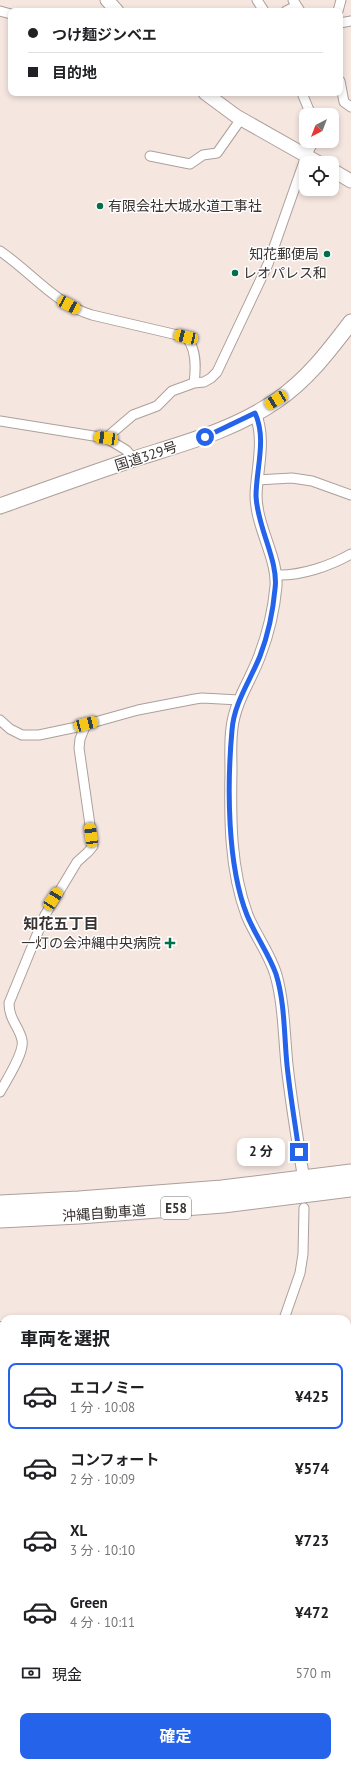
<!DOCTYPE html>
<html lang="ja">
<head>
<meta charset="utf-8">
<style>
	:root { --surface:#fff; --page:#f6f6f6; --text:#202124; --muted:#757577; --line:#e0e0e0; --accent:#2563eb }
	body { margin:0; font-family:"PT Sans","Noto Sans JP",sans-serif; background:var(--page); color:var(--text); height:100vh; display:flex; flex-direction:column; font-size:15px; white-space:nowrap }
	* { box-sizing:border-box; margin:0 }
	p { font-size:13px; color:var(--muted) }
	.icon { flex:none; width:22px; height:22px; fill:none; stroke:currentColor; stroke-width:2; stroke-linecap:round; stroke-linejoin:round }
	.map { position:relative; flex:1; overflow:hidden }
	.drawer { position:absolute; left:0px; top:1315px; width:351px; height:452px; display:flex; flex-direction:column; background:var(--surface); border-radius:12px 12px 0 0; box-shadow:0 2px 6px #0003 }
	.drawer>* { flex:none }
	.top-card { position:absolute; left:8px; top:8px; width:335px; height:88px; border-radius:8px; box-shadow:0 2px 6px #0003; display:grid; align-content:center; height:88px; padding:0 20px; background:var(--surface) }
	.needle { width:26px; rotate:222deg }
	.controls { position:absolute; left:299px; top:108px; display:grid; gap:8px }
	.controls a { display:grid; place-items:center; width:40px; height:40px; border-radius:8px; background:var(--surface); box-shadow:0 2px 6px #0003; font-size:20px }
	.end { position:absolute; width:18px; height:18px; margin:-9px; border:5px solid #2563eb; background:#fff; box-shadow:0 0 0 2px #fff }
	.from { border-radius:50% }
	.bubble { position:absolute; height:28px; border-radius:8px; background:var(--surface); box-shadow:0 2px 6px #0003; font-size:13px; font-weight:700; line-height:28px; text-align:center }
	.car { position:absolute; width:12px; height:24px; margin:-12px -6px; border-radius:5px; box-shadow:0 0 3px 1px #0007; background:linear-gradient(#f5c518 24%,#345 0 40%,#f5c518 0 76%,#345 0 86%,#f5c518 0) }
	.top-card b { display:flex; align-items:center; gap:14px; height:38px; font-size:15px }
	.top-card b+b { border-top:1px solid var(--line) }
	.top-card i { width:10px; height:10px; background:var(--text) }
	ul { padding:0; list-style:none }
	li { display:flex; align-items:center; gap:12px; height:66px; margin:0 8px 6px; padding:0 12px; border:2px solid transparent; border-radius:8px }
	li div { flex:1 }
	li b { display:block; font-size:15px }
	li em { font-style:normal; font-weight:700 }
	li.on { border-color:var(--accent) }
	li>.icon { width:36px; height:36px; stroke-width:1.5 }
	h2 { padding:0 20px; font-size:18px; line-height:48px }
	.pay { display:flex; align-items:center; gap:10px; height:44px; padding:0 20px; font-size:15px }
	.pay p { margin-inline-start:auto }
	.cta { display:flex; gap:8px; margin-top:auto; padding:8px 20px }
	.cta a { flex:1; height:46px; border-radius:8px; background:var(--accent); color:#fff; font-size:16px; font-weight:700; line-height:46px; text-align:center }
	.map>svg:first-child { display:block }
</style>
</head>
<body>
<div class="map">
<svg width="351" height="1767" viewBox="0 0 351 1767">
	<rect width="100%" height="100%" fill="#f5e6e0"/>
	<g fill="none" stroke-linecap="round" stroke-linejoin="round">
		<!-- minor casing -->
		<g stroke="#ad9f9a" stroke-width="11">
			<path id="minor" d="M257 0 264 11
				M293 0 300 11
				M0 11 11 14
				M286 11 296 6
				M338 11 341 0
				M340 23 351 21
				M340 81 344 102 351 107
				M302 93 311 115
				M150 156 190 164 203 155 217 153 241 119
				M0 251C31 272 55 304 92 315L186 337C197 349 196 368 194 383
				M0 421 106 438 126 450 134 459
				M106 438 133 415 157 406 172 391 194 383 204 382 211 378 217 372 268 264 306 156 314 141
				M257 480 292 478 312 481 351 495
				M276 575C301 576 330 566 351 554
				M0 720 10 729 22 735H39L77 727 138 710 195 699 202 698 239 700
				M0 1092C6 1081 25 1052 22 1040 19 1026 9 1020 9 1003L45 915 77 862 88 852 93 846 79 748 80 739 86 724
				M284 1319 300 1273 303 1254 304 1208"/>
		</g>
		<!-- tertiary casing -->
		<g stroke="#ad9f9a" stroke-width="13">
			<path id="tertiary" d="M255 413C266 439 257 468 256 495 256 527 278 558 276 586 274 609 268 634 260 655 251 680 235 701 232 728 230 742 231 757 231 771 230 819 230 869 247 915 255 935 270 954 276 975 284 1004 284 1035 287 1065 291 1101 297 1137 303 1174"/>
		</g>
		<!-- secondary casing -->
		<g stroke="#ad9f9a" stroke-width="15">
			<path id="secondary" d="M107 0 117 11
				M205 93 236 116 319 163
				M332 170 351 181
				M0 1329 4 1328
				M347 1454 351 1458"/>
		</g>
		<!-- trunk casing -->
		<g stroke="#ad9f9a" stroke-width="17">
			<path id="trunk" d="M0 506C45 490 89 474 134 459 184 443 232 431 276 401 307 380 329 351 351 322"/>
		</g>
		<!-- motorway casing -->
		<g stroke="#ad9f9a" stroke-width="19">
			<path id="motorway" d="M0 1204 79 1200 222 1189 351 1173
				M0 1219 79 1215 223 1204 351 1188"/>
		</g>
		<!-- minor -->
		<use href="#minor" stroke="#fff" stroke-width="9"/>
		<!-- tertiary -->
		<use href="#tertiary" stroke="#fff" stroke-width="11"/>
		<!-- secondary -->
		<use href="#secondary" stroke="#fff" stroke-width="13"/>
		<!-- trunk -->
		<use href="#trunk" stroke="#fff" stroke-width="15"/>
		<!-- motorway -->
		<use href="#motorway" stroke="#fff" stroke-width="17"/>
	</g>
	<g fill="none" stroke-linecap="round" stroke-linejoin="round">
		<!-- route -->
		<path stroke="#2563eb" stroke-width="5" d="M205 437 255 413C267 439 256 469 256 496 257 527 279 561 275 589 273 611 268 635 260 656 250 681 234 703 232 730 227 785 227 865 247 915 255 935 269 954 276 974 285 1003 284 1035 287 1065 290 1094 295 1123 299 1152"/>
	</g>
	<!-- markers -->
	<g fill="#00704a" stroke="#fff" stroke-width="1.5">
		<circle cx="100" cy="206" r="4"/>
		<circle cx="327" cy="254" r="4"/>
		<circle cx="235" cy="273" r="4"/>
		<path d="M168 937h4v4h4v4h-4v4h-4v-4h-4v-4h4z"/>
	</g>
	<g text-anchor="middle" stroke-width="3" stroke-linejoin="round" paint-order="stroke">
		<!-- shield labels -->
		<rect fill="#fff" stroke="#74706e" stroke-width="1" x="161" y="1197" width="30" height="22" rx="3"/>
		<g font-size="13" font-weight="bold" fill="#383230">
			<text x="176" y="1213">E58</text>
		</g>
		<!-- poi labels -->
		<g font-size="14" fill="#383230" stroke="#fff" text-anchor="start">
			<text x="108" y="211">有限会社大城水道工事社</text>
			<text x="319" y="259" text-anchor="end">知花郵便局</text>
			<text x="243" y="278">レオパレス和</text>
			<text x="161" y="948" text-anchor="end">一灯の会沖縄中央病院</text>
		</g>
		<!-- street labels -->
		<g font-size="14" fill="#383230" stroke="#fff">
			<text transform="translate(146 456) rotate(-18)" y="5">国道329号</text>
			<text transform="translate(104 1213) rotate(-4)" y="5">沖縄自動車道</text>
		</g>
		<!-- neighbourhood labels -->
		<g font-size="15" font-weight="bold" fill="#383230" stroke="#fff">
			<text x="61" y="929">知花五丁目</text>
		</g>
	</g>
</svg>
<div class="controls">
<a><svg class="needle" viewBox="-14 -14 28 28"><path d="M0-13l5 13h-10z" fill="#e53935"/><path d="M0 13l5-13h-10z" fill="#757577"/></svg></a>
<a><svg class="icon" aria-label="locate" viewBox="0 0 24 24"><circle cx="12" cy="12" r="6"/><path d="M12 2v4M12 18v4M2 12h4M18 12h4"/></svg></a>
</div>
<i class="end from" style="left:205px;top:437px"></i>
<i class="end" style="left:299px;top:1152px"></i>
<div class="bubble" style="left:237px;top:1138px;width:48px">2 分</div>
<i class="car" style="left:69px;top:305px;rotate:118deg"></i>
<i class="car" style="left:186px;top:337px;rotate:283deg"></i>
<i class="car" style="left:276px;top:400px;rotate:239deg"></i>
<i class="car" style="left:106px;top:438px;rotate:278deg"></i>
<i class="car" style="left:86px;top:724px;rotate:75deg"></i>
<i class="car" style="left:91px;top:835px;rotate:352deg"></i>
<i class="car" style="left:53px;top:899px;rotate:33deg"></i>
<div class="top-card">
<b><i class="from"></i>つけ麺ジンベエ</b>
<b><i></i>目的地</b>
</div>
<section class="drawer">
<h2>車両を選択</h2>
<ul>
<li class="on"><svg class="icon" aria-label="car" viewBox="0 0 24 24"><path d="M5 17H2v-5l4-1 3-4h7l3 4 3 1v5h-3M9 17h6M6 11h13"/><circle cx="7" cy="17" r="2"/><circle cx="17" cy="17" r="2"/></svg><div><b>エコノミー</b><p>1 分 · 10:08</p></div><em>¥425</em></li>
<li><svg class="icon" aria-label="car" viewBox="0 0 24 24"><path d="M5 17H2v-5l4-1 3-4h7l3 4 3 1v5h-3M9 17h6M6 11h13"/><circle cx="7" cy="17" r="2"/><circle cx="17" cy="17" r="2"/></svg><div><b>コンフォート</b><p>2 分 · 10:09</p></div><em>¥574</em></li>
<li><svg class="icon" aria-label="car" viewBox="0 0 24 24"><path d="M5 17H2v-5l4-1 3-4h7l3 4 3 1v5h-3M9 17h6M6 11h13"/><circle cx="7" cy="17" r="2"/><circle cx="17" cy="17" r="2"/></svg><div><b>XL</b><p>3 分 · 10:10</p></div><em>¥723</em></li>
<li><svg class="icon" aria-label="car" viewBox="0 0 24 24"><path d="M5 17H2v-5l4-1 3-4h7l3 4 3 1v5h-3M9 17h6M6 11h13"/><circle cx="7" cy="17" r="2"/><circle cx="17" cy="17" r="2"/></svg><div><b>Green</b><p>4 分 · 10:11</p></div><em>¥472</em></li>
</ul>
<div class="pay"><svg class="icon" aria-label="cash" viewBox="0 0 24 24"><path d="M3 7h18v10H3z"/><circle cx="12" cy="12" r="2"/></svg>現金<p>570 m</p></div>
<div class="cta"><a>確定</a></div>
</section>
</div>
</body>
</html>
